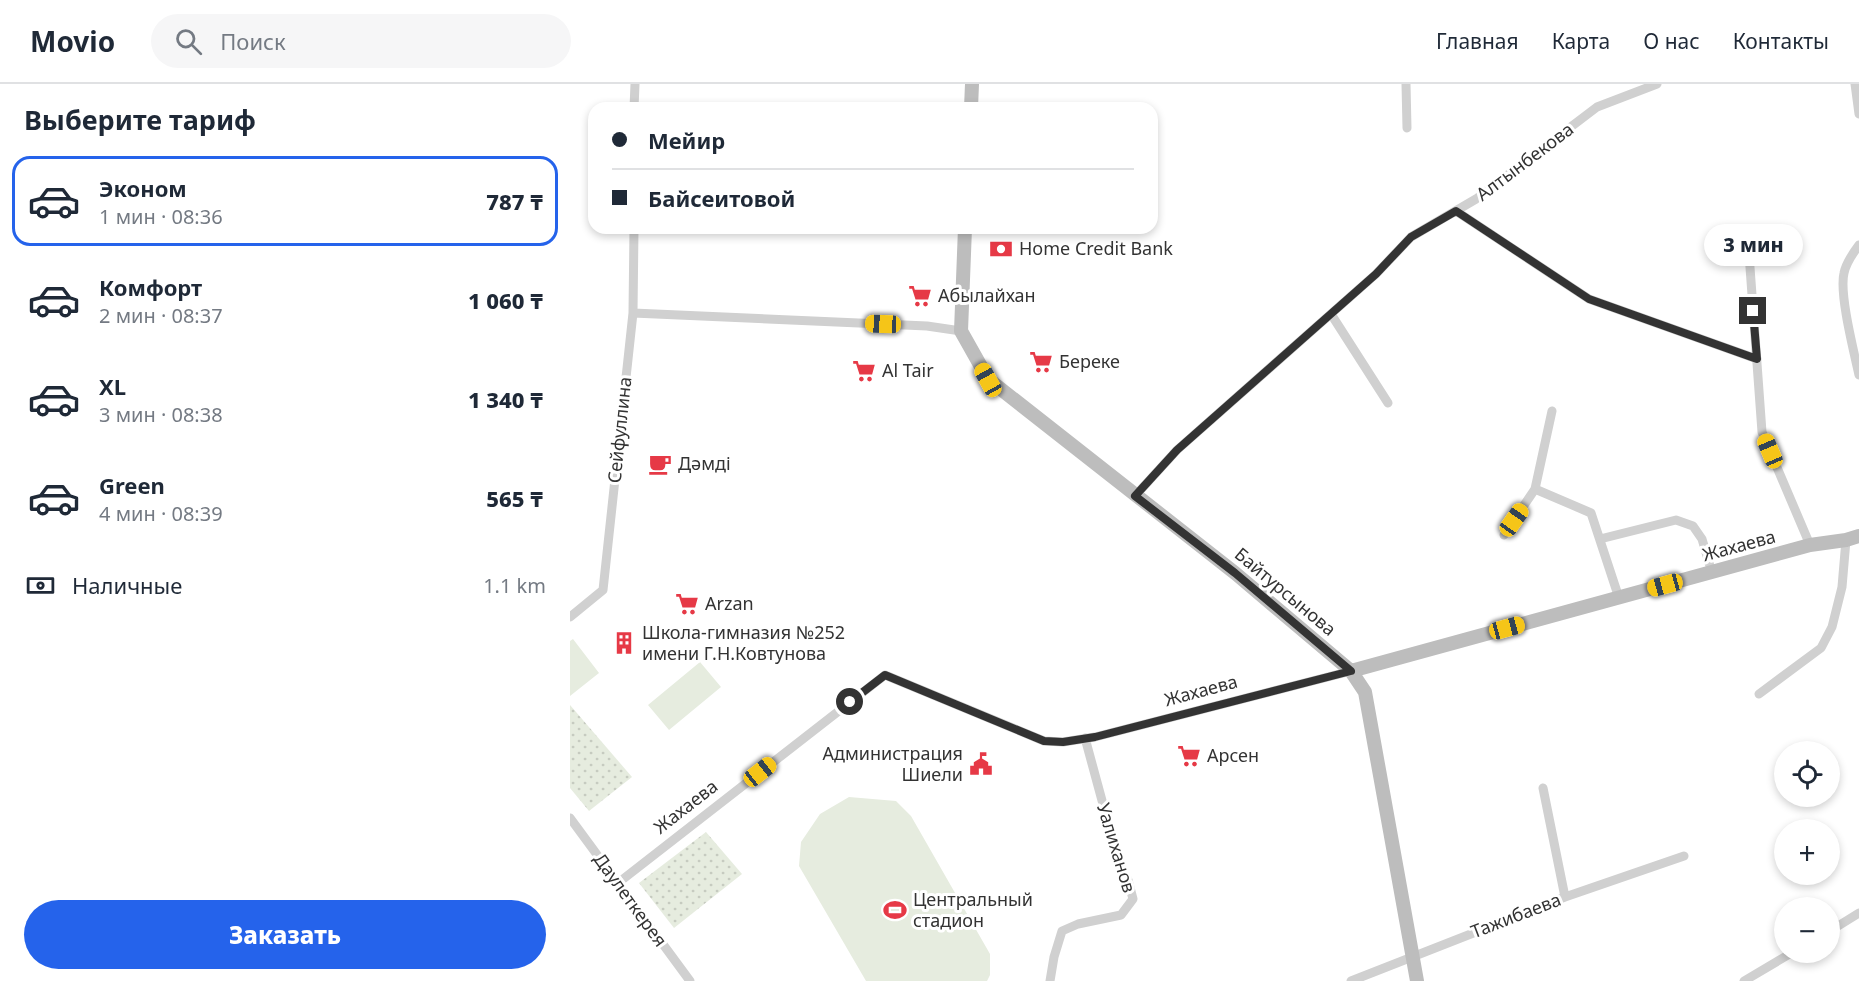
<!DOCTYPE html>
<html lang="ru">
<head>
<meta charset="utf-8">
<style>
	:root { --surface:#fff; --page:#f6f6f7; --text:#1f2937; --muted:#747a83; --line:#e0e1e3; --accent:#2563eb }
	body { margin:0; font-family:"Noto Sans",sans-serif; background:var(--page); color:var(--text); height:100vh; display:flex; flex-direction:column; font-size:22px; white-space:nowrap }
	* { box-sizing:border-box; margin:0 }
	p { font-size:20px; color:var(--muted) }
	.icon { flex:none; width:33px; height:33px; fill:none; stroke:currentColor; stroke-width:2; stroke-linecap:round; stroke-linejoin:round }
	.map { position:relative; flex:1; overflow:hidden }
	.side { display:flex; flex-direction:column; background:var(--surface); width:570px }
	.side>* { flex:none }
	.banner { position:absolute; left:18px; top:18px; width:570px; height:132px; border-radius:18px; box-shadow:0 3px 9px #0003; display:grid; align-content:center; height:132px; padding:0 24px; background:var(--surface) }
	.tools { position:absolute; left:1204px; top:657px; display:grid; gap:12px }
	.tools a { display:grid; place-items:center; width:66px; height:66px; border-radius:50%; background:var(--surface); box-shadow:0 3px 9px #0003; font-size:30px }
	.end { position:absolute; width:27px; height:27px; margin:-14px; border:8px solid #333; background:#fff; box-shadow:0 0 0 3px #fff }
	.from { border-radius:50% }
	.bubble { position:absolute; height:42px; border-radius:21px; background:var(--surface); box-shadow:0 3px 9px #0003; font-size:20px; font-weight:800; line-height:42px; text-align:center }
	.car { position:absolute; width:18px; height:36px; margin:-18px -9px; border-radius:8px; box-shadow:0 0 4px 2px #0007; background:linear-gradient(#f5c518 24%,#345 0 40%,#f5c518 0 76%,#345 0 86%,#f5c518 0) }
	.banner b { display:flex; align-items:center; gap:21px; height:57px; font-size:22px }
	.banner b+b { border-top:2px solid var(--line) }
	.banner i { width:15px; height:15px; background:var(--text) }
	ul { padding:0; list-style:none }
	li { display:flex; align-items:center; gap:18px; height:90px; margin:0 12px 9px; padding:0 12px; border:3px solid transparent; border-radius:18px }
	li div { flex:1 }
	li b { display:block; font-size:22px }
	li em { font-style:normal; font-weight:800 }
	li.selected { border-color:var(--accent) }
	li>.icon { width:54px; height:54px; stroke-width:1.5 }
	h2 { padding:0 24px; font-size:27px; line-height:72px }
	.pay { display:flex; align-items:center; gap:15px; height:66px; padding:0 24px; font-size:22px }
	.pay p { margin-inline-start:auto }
	.button { display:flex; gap:12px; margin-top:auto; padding:12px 24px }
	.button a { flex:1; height:69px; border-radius:36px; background:var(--accent); color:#fff; font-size:24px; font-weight:800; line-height:69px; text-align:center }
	header { display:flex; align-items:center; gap:36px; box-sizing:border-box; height:84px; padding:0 30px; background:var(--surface); border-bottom:2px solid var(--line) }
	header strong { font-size:28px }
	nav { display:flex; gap:33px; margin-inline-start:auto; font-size:21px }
	.search { width:420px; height:54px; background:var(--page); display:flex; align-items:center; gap:15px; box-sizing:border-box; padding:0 21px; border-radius:33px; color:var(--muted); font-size:22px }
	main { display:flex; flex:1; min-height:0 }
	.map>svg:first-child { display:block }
</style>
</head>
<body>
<header>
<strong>Movio</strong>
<div class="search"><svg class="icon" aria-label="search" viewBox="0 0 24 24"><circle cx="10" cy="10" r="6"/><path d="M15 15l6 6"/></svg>Поиск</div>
<nav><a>Главная</a><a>Карта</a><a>О нас</a><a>Контакты</a></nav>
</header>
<main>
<section class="side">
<h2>Выберите тариф</h2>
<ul>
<li class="selected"><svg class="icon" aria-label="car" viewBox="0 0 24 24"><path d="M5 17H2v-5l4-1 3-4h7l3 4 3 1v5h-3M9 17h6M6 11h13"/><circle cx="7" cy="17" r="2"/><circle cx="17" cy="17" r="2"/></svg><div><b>Эконом</b><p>1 мин · 08:36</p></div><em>787 ₸</em></li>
<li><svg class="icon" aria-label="car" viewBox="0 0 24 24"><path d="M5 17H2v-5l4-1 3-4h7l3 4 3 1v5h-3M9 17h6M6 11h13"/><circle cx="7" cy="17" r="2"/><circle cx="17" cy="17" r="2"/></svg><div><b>Комфорт</b><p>2 мин · 08:37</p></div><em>1 060 ₸</em></li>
<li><svg class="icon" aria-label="car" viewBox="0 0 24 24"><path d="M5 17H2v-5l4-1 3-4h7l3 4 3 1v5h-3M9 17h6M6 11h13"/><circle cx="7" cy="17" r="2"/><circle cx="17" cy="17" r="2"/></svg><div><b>XL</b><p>3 мин · 08:38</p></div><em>1 340 ₸</em></li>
<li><svg class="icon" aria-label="car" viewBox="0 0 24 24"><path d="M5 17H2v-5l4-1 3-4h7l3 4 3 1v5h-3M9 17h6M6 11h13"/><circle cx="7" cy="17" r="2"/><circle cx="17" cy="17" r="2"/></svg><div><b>Green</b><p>4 мин · 08:39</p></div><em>565 ₸</em></li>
</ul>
<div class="pay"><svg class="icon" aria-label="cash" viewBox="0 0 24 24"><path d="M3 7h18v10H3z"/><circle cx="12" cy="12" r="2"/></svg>Наличные<p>1.1 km</p></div>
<div class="button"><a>Заказать</a></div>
</section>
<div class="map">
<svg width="1289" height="897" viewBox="0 0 1289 897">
	<defs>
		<pattern id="park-dots" width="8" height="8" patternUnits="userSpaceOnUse" patternTransform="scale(1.5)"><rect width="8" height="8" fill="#e6ecdf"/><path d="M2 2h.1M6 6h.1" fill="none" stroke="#c6cbc0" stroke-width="1.8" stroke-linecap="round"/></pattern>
	</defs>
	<rect width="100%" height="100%" fill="#fff"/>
	<!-- park -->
	<path fill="url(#park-dots)" d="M0 621 62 693 19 727 0 704Z
		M136 748 172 790 104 844 69 799Z"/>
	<!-- pitch -->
	<path fill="#e6ecdf" d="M3 555 29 589 0 612V557Z
		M130 578 151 603 99 646 78 621Z
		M279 713 326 717 341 732 420 870V891L417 897H296L229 782 231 758 250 730Z"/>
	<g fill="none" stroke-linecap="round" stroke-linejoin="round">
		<!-- street -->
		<path stroke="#d0d0d0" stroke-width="9" d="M836 0 837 44
			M1285 0 1289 30
			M64 24 65 0
			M886 127 1019 215 1187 275
			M1178 156 1192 348 1240 461
			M1289 161C1283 169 1276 179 1274 189 1269 210 1284 268 1289 291
			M63 229 357 242 391 247
			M761 230 818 319
			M965 405 982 327
			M565 412 607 366 806 190 841 153 906 115 1027 23 1087 0
			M934 451 965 405 1021 429 1049 514
			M1030 455 1106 436 1123 442 1132 455 1142 489
			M0 533 33 506 63 229 64 144
			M1189 610 1251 564 1262 543 1272 503 1276 456
			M973 704 995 813
			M0 734 120 897
			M48 799 315 591 474 657 493 658 525 653 781 587
			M1260 847 1289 829
			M480 897 484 873 492 847 508 840 551 831 563 815 558 796 549 779 515 654
			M781 897 995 813 1114 772
			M1174 897 1223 868"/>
		<!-- secondary -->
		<path stroke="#bdbdbd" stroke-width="14" d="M401 24 402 0
			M395 144 391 247 418 295 665 489 781 587 795 608 847 897
			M781 587 1240 461 1276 456 1289 452"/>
	</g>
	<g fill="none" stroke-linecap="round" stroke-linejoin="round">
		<!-- route -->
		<path stroke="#333" stroke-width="8" d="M280 618 315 591 474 657 493 658 525 653 781 587 665 489 565 412 607 366 806 190 841 153 886 127 1019 215 1187 275 1183 227"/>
	</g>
	<!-- icons -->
	<defs>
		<g id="bank-bare" transform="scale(1.8)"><path d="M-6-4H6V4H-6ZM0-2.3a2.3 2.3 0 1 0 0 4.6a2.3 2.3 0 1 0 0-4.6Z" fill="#e63946" stroke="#fff" stroke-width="2.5" paint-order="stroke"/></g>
		<g id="supermarket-bare" transform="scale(1.8)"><path d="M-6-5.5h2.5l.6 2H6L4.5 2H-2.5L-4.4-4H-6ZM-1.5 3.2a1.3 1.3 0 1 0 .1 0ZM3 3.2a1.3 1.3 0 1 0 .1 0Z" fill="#e63946" stroke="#fff" stroke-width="2.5" paint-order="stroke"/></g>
		<g id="cafe-bare" transform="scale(1.8)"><path d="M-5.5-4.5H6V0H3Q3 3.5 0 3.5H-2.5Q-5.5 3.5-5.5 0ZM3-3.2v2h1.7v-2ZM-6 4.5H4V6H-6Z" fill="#e63946" stroke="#fff" stroke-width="2.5" paint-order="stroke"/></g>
		<g id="building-bare" transform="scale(1.8)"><path d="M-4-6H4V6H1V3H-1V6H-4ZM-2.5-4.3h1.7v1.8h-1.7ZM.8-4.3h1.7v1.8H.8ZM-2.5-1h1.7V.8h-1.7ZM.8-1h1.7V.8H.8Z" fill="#e63946" stroke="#fff" stroke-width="2.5" paint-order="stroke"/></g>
		<g id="civic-bare" transform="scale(1.8)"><path d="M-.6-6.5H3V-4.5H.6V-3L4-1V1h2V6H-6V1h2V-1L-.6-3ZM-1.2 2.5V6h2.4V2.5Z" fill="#e63946" stroke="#fff" stroke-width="2.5" paint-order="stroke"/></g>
		<g id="stadium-bare" transform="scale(1.8)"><path d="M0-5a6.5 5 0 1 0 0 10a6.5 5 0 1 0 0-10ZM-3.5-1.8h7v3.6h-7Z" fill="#e63946" stroke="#fff" stroke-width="2.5" paint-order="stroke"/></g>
	</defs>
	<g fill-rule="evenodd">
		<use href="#bank-bare" x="431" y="165"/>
		<use href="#supermarket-bare" x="350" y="212"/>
		<use href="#supermarket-bare" x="471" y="278"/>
		<use href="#supermarket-bare" x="294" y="287"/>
		<use href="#cafe-bare" x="90" y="380"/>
		<use href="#supermarket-bare" x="117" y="520"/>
		<use href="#building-bare" x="54" y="559"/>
		<use href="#supermarket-bare" x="619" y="672"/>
		<use href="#civic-bare" x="411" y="680"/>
		<use href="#stadium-bare" x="325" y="826"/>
	</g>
	<g text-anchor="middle" stroke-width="6" stroke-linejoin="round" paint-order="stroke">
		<!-- street labels -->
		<g font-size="18" fill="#333" stroke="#fff">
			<text transform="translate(955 78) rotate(-37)" y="6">Алтынбекова</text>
			<text transform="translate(50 346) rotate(-84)" y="6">Сейфуллина</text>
			<text transform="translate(1169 462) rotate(-15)" y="6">Жахаева</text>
			<text transform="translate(715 508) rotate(40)" y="6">Байтурсынова</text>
			<text transform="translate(631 607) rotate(-15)" y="6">Жахаева</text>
			<text transform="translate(116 723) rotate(-38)" y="6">Жахаева</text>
			<text transform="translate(546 764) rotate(73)" y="6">Уалиханов</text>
			<text transform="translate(60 816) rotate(54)" y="6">Даулеткерея</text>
			<text transform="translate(946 832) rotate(-21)" y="6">Тажибаева</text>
		</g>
		<!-- poi labels -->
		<g font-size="18" fill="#333" stroke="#fff" text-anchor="start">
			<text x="449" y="171">Home Credit Bank</text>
			<text x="368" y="218">Абылайхан</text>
			<text x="489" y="284">Береке</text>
			<text x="312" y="293">Al Tair</text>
			<text x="108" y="386">Дәмді</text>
			<text x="135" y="526">Arzan</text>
			<text x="72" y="555">Школа-гимназия №252<tspan x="72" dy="21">имени Г.Н.Ковтунова</tspan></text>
			<text x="393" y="676" text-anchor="end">Администрация<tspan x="393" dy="21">Шиели</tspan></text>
			<text x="637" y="678">Арсен</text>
			<text x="343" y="822">Центральный<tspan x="343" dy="21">стадион</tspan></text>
		</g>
	</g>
</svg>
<div class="tools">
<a><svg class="icon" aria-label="locate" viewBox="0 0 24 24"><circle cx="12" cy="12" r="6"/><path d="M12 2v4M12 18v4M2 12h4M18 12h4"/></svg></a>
<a>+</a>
<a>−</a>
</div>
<i class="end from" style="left:280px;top:618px"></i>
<i class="end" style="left:1183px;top:227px"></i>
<div class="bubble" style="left:1134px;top:140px;width:99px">3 мин</div>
<i class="car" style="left:313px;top:240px;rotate:272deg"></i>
<i class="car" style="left:418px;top:296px;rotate:331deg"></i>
<i class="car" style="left:1200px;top:367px;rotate:337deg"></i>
<i class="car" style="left:944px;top:436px;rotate:35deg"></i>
<i class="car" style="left:1095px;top:501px;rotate:255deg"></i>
<i class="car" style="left:937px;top:544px;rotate:75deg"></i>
<i class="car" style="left:190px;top:688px;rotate:52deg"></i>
<div class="banner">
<b><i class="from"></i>Мейир</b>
<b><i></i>Байсеитовой</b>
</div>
</div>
</main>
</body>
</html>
